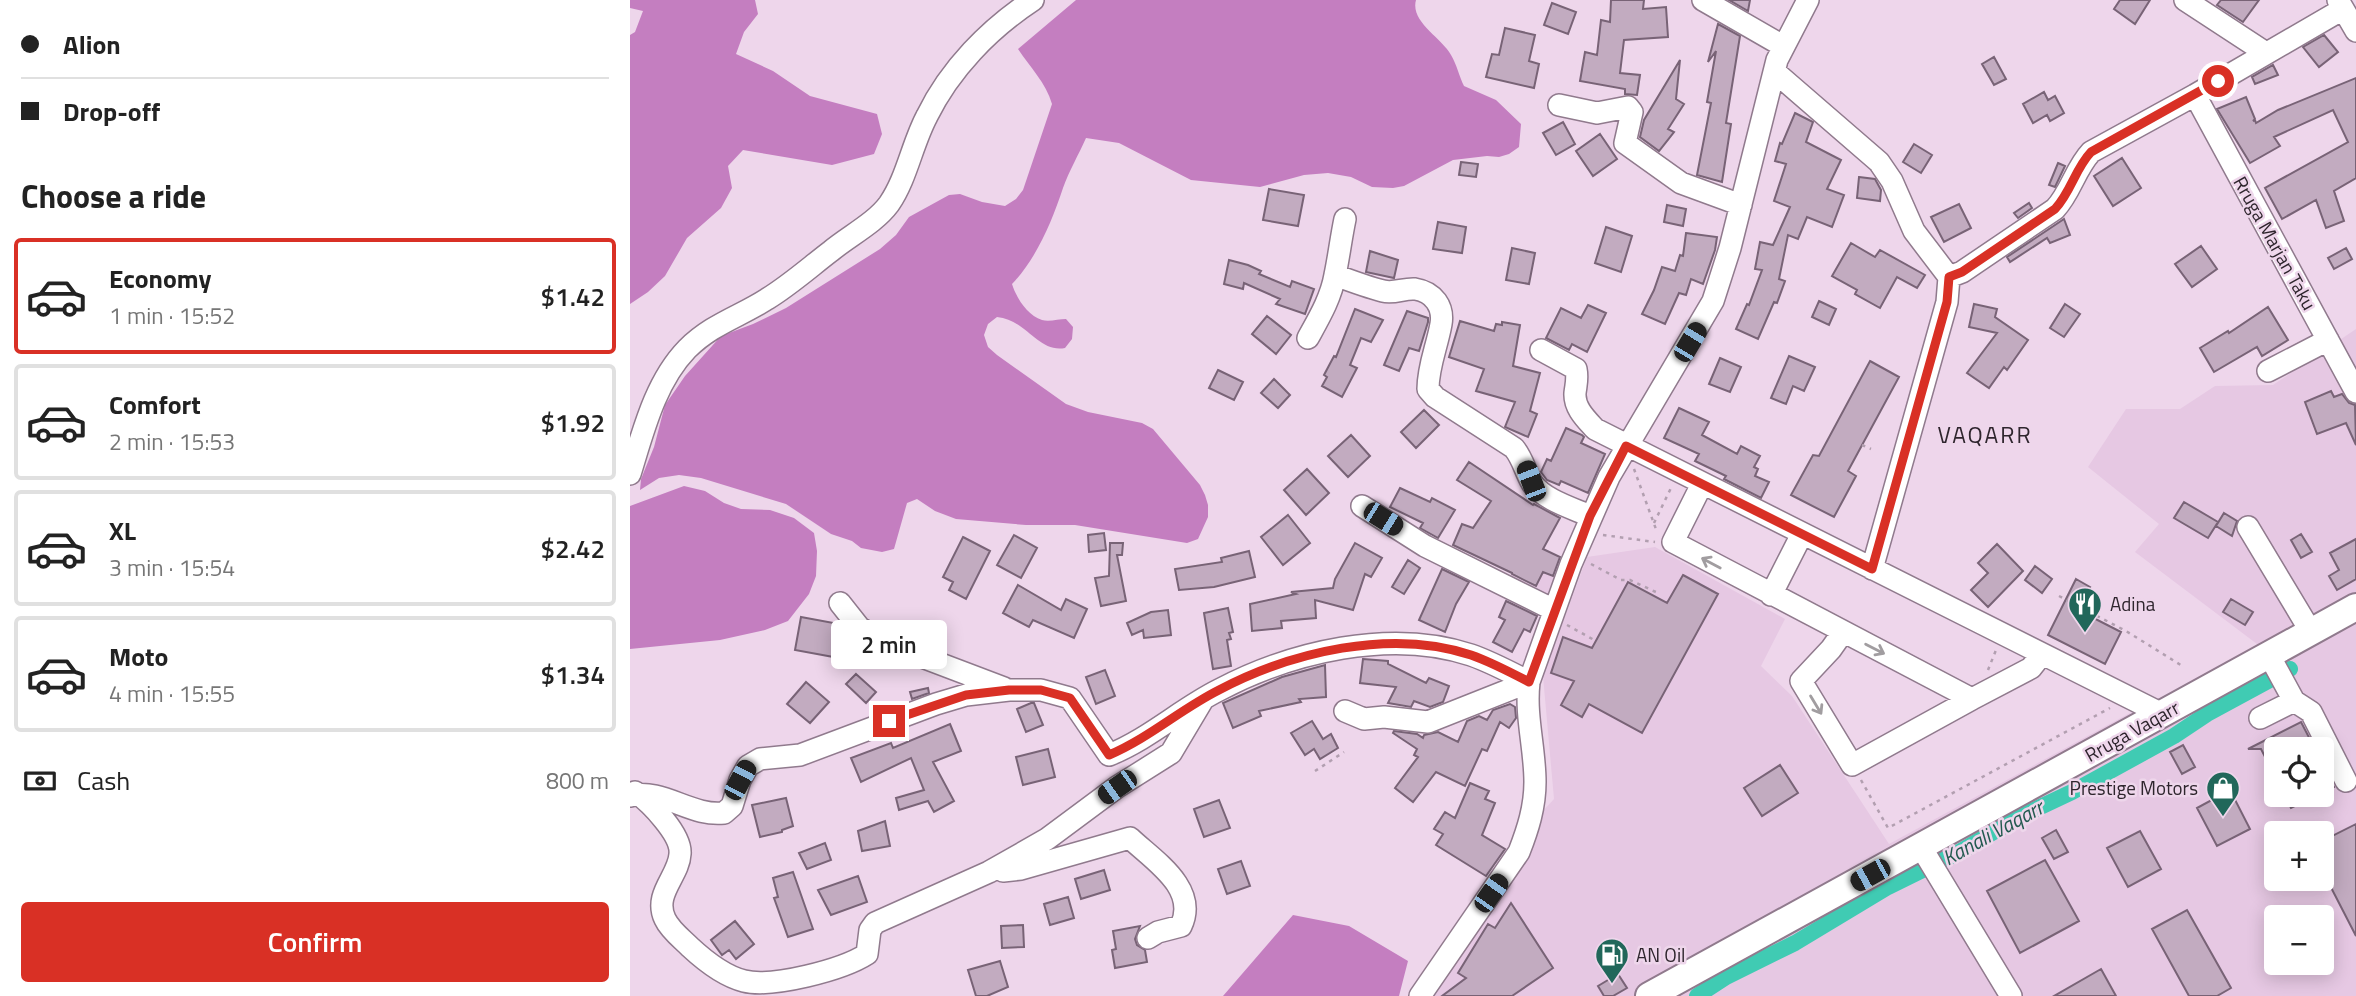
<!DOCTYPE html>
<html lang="en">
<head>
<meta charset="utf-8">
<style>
	:root { --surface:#fff; --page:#f2f2f2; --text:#222; --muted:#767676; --line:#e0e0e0; --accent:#d93025 }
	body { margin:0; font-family:"Titillium Web",sans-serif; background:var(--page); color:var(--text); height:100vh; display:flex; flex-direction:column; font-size:26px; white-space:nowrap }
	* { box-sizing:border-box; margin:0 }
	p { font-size:23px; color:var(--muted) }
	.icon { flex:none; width:38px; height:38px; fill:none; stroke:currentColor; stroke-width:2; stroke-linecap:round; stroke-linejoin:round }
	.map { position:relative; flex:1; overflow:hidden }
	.details { display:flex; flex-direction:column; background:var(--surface); width:630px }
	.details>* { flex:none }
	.hud { display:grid; align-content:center; height:154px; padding:0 21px; background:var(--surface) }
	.tools { position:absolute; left:1634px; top:737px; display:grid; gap:14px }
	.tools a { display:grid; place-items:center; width:70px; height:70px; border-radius:7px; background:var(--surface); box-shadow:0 4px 18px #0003; font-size:35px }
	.end { position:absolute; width:32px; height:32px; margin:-16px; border:9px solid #d93025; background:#fff; box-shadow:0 0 0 4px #fff }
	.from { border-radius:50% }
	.bubble { position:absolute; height:49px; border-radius:7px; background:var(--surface); box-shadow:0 4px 18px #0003; font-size:23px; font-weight:600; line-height:49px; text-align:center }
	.car { position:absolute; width:21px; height:42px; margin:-21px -10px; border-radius:9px; box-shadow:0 0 5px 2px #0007; background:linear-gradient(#222 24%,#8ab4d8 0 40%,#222 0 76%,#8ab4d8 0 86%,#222 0) }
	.hud b { display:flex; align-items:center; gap:24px; height:66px; font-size:26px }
	.hud b+b { border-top:2px solid var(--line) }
	.hud i { width:18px; height:18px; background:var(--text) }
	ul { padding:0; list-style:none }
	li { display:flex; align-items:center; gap:21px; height:116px; margin:0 14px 10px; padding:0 7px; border:4px solid var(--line); border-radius:7px }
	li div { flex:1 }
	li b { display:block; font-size:26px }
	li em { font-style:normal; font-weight:600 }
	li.selected { border-color:var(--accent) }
	li>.icon { width:63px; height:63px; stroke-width:1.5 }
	h2 { padding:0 21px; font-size:32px; line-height:84px }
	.pay { display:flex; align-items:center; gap:18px; height:77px; padding:0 21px; font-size:26px }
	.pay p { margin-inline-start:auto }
	.button { display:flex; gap:14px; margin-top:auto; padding:14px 21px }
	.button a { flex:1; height:80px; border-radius:7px; background:var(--accent); color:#fff; font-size:28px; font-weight:600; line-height:80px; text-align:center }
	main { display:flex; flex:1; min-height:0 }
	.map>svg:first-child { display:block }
</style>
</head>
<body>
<main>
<section class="details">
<div class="hud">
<b><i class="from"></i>Alion</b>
<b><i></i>Drop-off</b>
</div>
<h2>Choose a ride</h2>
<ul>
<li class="selected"><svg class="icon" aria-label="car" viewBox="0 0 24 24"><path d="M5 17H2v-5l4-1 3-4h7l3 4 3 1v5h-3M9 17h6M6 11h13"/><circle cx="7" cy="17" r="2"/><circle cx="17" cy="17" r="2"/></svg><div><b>Economy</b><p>1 min · 15:52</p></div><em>$1.42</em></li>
<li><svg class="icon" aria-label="car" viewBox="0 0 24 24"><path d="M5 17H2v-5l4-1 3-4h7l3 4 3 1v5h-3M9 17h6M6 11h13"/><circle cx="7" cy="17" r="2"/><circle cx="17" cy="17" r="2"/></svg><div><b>Comfort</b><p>2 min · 15:53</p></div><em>$1.92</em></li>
<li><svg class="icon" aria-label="car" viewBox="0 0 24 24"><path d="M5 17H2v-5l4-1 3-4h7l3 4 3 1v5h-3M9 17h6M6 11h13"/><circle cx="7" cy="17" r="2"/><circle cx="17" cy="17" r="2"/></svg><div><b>XL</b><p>3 min · 15:54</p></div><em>$2.42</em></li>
<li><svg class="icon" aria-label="car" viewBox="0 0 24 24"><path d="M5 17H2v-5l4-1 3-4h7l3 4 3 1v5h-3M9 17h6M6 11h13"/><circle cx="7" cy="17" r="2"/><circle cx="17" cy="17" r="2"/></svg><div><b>Moto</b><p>4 min · 15:55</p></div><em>$1.34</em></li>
</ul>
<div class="pay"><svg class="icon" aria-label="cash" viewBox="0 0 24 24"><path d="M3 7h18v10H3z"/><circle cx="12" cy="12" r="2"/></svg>Cash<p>800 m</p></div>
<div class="button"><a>Confirm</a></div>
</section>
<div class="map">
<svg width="1726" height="996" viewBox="0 0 1726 996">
	<rect width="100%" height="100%" fill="#eed6eb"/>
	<!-- built -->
	<path fill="#e6c8e3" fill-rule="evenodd" d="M1726 329V996H790L899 826 924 799 913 676 957 557 1025 547 1155 619 1131 666 1162 696 1259 844 1498 714 1631 647 1505 552 1529 524 1458 467 1496 409H1550L1585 386 1643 385ZM1647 749H1692V794H1647ZM1647 833H1692V878H1647ZM1647 917H1692V962H1647Z
		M897 542 936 561 919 598 879 579Z"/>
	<!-- forest -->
	<path fill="#c47ec0" d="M0 0H125L128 14 114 32 106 54 143 71 180 96 247 114 252 134 244 154 202 165 113 150 98 166 102 188 91 208 57 238 35 276 18 292 0 304V35L5 32 13 11 0 8Z
		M446 0H786C780 22 811 37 821 55 827 65 829 76 834 86L866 100 891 124 889 147 879 154 869 157 857 156 823 160 774 186 763 188 742 187 721 177 698 173 674 175 630 187 561 180 489 143 456 138C449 154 439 171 433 188 422 221 407 258 382 284 386 297 397 315 412 320 419 322 429 319 436 319L443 327 442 339 435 348C408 353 397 320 367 317L358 324 354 335 358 347 367 355 436 404 458 412 512 423 523 429 570 485 575 495 578 505V517L568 539 557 543 445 525H396L326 519 305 511 287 499 277 503 264 549 252 552 231 548 222 541 201 534 156 504 71 478 49 475 29 478 10 490 11 479 24 447 35 405 55 376 91 336 123 324 156 308 250 249 266 235 279 217 319 195 330 194 352 202 375 206 386 199 393 190 422 104C416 83 400 67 388 49Z
		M54 486 75 491 94 503 111 509 140 510 164 518 184 533 187 551 186 576 179 594 158 621 135 630 90 640 0 649V506Z
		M663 915 719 926 778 961 769 996H593Z"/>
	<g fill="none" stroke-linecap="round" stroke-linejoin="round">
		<!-- canal -->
		<path stroke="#40cbb3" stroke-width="16" d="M1067 996 1096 977 1165 943 1258 887 1331 851 1389 817 1442 792 1544 736 1577 714 1660 669"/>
	</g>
	<!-- building -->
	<path fill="#c2abc0" stroke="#786376" stroke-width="2" d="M981 0H1014L1013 9 1036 7 1038 37 994 40 990 73 1010 75 1007 95 995 94V89L950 81 955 52 967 55 971 20 980 22Z
		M1099 0H1120L1118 11Z
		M1490 0H1520L1505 24 1484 9Z
		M1591 0H1629L1613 22 1587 5Z
		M922 3 946 12 938 34 914 25Z
		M1088 24 1110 36 1096 123 1101 124 1092 182 1067 175 1081 103 1077 102 1086 51 1078 62Z
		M875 28 905 35 899 61 909 64 904 88 856 77 862 54 869 55Z
		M1694 35 1708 52 1689 67 1673 47Z
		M1364 57 1376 79 1364 85 1352 64Z
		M1050 60 1046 99 1054 104 1038 129 1044 132 1029 151 1010 137 1014 120Z
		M1643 65 1648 75 1625 84 1622 77Z
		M1726 78V178L1704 191 1714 221 1696 228 1686 200 1652 219 1635 188 1718 142 1703 110 1644 137 1650 146 1620 163 1587 109 1616 97 1625 119 1623 121 1625 120 1626 123 1648 110Z
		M1414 92 1418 100 1425 96 1434 113 1420 121 1417 115 1403 123 1393 104Z
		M1165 113 1183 122 1176 142 1211 160 1197 189 1214 195 1202 227 1177 217 1168 239 1158 235 1149 279 1155 281 1147 303 1144 302 1128 339 1106 329 1117 304 1119 305 1132 270 1125 269 1130 242 1143 245 1160 207 1144 201 1156 164 1145 161 1150 143 1152 144Z
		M933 122 945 144 926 155 913 133Z
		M970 134 987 159 963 176 946 151Z
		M1284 144 1302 155 1291 173 1273 162Z
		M1492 158 1511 188 1483 206 1464 176Z
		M831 162 848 164 846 177 829 175Z
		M1428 163 1435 166 1425 187 1419 185Z
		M1229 177 1245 179 1251 190 1250 201 1227 198Z
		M639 189 674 195 668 226 633 220Z
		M1399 203 1402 208 1388 218 1384 213Z
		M1329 204 1341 228 1314 242 1301 217Z
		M1037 205 1056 209 1053 226 1034 222Z
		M1434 219 1440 235 1420 243 1417 238 1380 262 1377 257Z
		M808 222 836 227 832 253 803 249Z
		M976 227 1002 236 991 272 965 263Z
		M1056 233 1087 237 1085 250 1073 284 1061 279 1056 295 1049 293 1035 324 1012 314 1024 290 1032 267 1045 271 1050 255 1053 256Z
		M1221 243 1245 257 1250 250 1295 275 1287 288 1267 277 1250 308 1225 294 1227 290 1202 276Z
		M1571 246 1587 269 1562 287 1545 264Z
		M882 248 905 253 899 284 876 280Z
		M1716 248 1722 259 1704 269 1698 258Z
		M740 251 768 260 764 278 736 272Z
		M599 260 618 265 631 271 629 274 660 287 662 281 684 289 675 314 646 304 650 299 614 283 613 289 594 284Z
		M1189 301 1206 309 1199 325 1182 317Z
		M1344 304 1367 309 1365 317 1398 340 1377 370 1374 367 1359 388 1337 373 1367 333 1339 327Z
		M1435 304 1450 314 1434 337 1420 328Z
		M958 305 976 313 957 352 942 344 939 350 916 338 931 308 951 318Z
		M1638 307 1658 340 1632 356 1627 347 1584 372 1570 348 1598 331 1599 333Z
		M725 309 753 320 741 342 731 338 720 365 727 368 712 397 692 386 697 377 694 375 704 356 706 357Z
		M777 311 798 318V322L789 351 779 348 769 371 754 365Z
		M637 316 661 335 646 354 622 334Z
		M830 321 864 331 866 324 872 325V322L890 325 883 366 910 373 900 411 907 414 898 437 875 427 885 402 846 391 854 369 819 357Z
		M1159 356 1185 367 1174 391 1163 386 1156 404 1141 398Z
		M1090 358 1111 367 1100 392 1079 384Z
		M1240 361 1269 377 1218 471 1226 476 1204 517 1161 495 1183 455 1189 456Z
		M588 370 613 382 604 400 579 388Z
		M644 379 660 395 648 408 631 393Z
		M1701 391 1704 397 1712 394 1719 403 1725 405 1726 445 1716 423 1687 434 1675 402Z
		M1049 408 1079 422 1072 435 1107 454 1111 446 1130 456 1124 467 1128 469 1125 476 1139 482 1131 498 1094 479 1096 476 1065 461 1069 454 1034 438Z
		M794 410 809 425 786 448 771 432Z
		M936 428 952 435 954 437 951 443 975 454 958 493 931 481 929 485 917 480 911 472 917 459 921 461Z
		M721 435 740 456 718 477 698 456Z
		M839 462 903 505 904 504 930 518 913 549 930 557 923 576 913 572 906 586 882 574V573L823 545 832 524 843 528 861 501 827 480Z
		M677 469 699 493 676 515 654 490Z
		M770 488 800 502 802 498 825 510 808 538 790 528 793 523 760 507Z
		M1554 502 1588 522 1578 538 1544 518Z
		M1594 513 1607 521 1602 536 1586 526Z
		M658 515 680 543 653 565 631 537Z
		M474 533 476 550 459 552 458 535Z
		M1671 534 1682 552 1671 558 1661 540Z
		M384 535 407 548 391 578 367 565Z
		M333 537 360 551 336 599 319 590 323 582 313 577Z
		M1726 539V579L1707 590 1699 576 1709 570 1700 553Z
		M480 543H493L492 555H487L496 601 471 606 465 578 479 576Z
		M725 543 752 558 741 577 735 574 723 610 685 600 686 618 651 621 652 628 622 631 620 604 666 594 661 592 703 588 705 579Z
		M1367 544 1393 571 1358 607 1341 590 1358 573 1348 563Z
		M619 551 625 577 584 587 549 590 545 569 592 562 591 558Z
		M778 560 790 568 774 594 762 587Z
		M1405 566 1422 579 1412 593 1395 580Z
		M812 569 839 582 826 604 815 632 789 620Z
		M1053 575 1088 594 1012 733 959 704 952 717 931 705 944 681 921 673 933 637 962 648 998 582 1037 603Z
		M1446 579 1460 587 1446 609 1491 632 1475 664 1418 635Z
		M388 585 431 610 436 599 457 609 444 638 403 620 399 627 373 613Z
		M1601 599 1623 612 1615 625 1593 612Z
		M876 601 907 616 900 632 894 629 882 652 863 642 875 620 869 617Z
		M598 608 603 632 599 633 601 639 597 640 601 666 583 669 574 613Z
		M538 610 541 635 514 638 513 630 502 635 497 623 521 612Z
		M171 617 209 624 206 644 211 645 209 658 165 650Z
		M733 659 758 661V664L796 683 799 678 819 686 813 702 800 707 784 701 781 707 758 703 766 687 730 683Z
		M695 665 696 697 669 699 671 702 629 711 631 716 603 728 593 703 652 677Z
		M475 670 485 696 466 704 456 677Z
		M226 674 246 692 236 703 216 684Z
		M176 682 199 702 180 723 157 704Z
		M298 688 299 693 282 699 280 692Z
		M401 703H404L413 725 396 732 387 709Z
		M880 704 885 707 886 718 879 728 870 722 857 751 852 749 835 786 806 772 783 802 765 788 788 757 784 755 787 749 763 733 764 731 787 734 793 738 794 735 808 732 828 742 837 721 849 716 857 720 863 710Z
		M682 721 693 739 701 734 708 748 690 759 684 749 675 755 661 733Z
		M1671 722 1685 749H1647V780L1631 749H1618Z
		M320 724 331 751 303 762 324 801 304 812 298 801 269 810 266 798 294 790 281 758 231 782 221 758 261 743 263 748Z
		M1553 745 1565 767 1552 774 1540 752Z
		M418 749 425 777 393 785 386 757Z
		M1692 763 1704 787 1692 793Z
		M1150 765 1168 793 1132 816 1114 788Z
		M840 783 859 791 855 799 865 803 852 835 875 849 856 876 806 845 813 834 804 829 815 812 825 818Z
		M1600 790 1620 829 1587 846 1567 808Z
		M1654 794H1689L1661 808Z
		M156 798 163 826 152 830V832L130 837 122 805Z
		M589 800 600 828 574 837 564 809Z
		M255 821 260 846 232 851 228 831Z
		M1726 824V936L1692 870V841Z
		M1426 830 1438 852 1424 859 1412 838Z
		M1510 831 1531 869 1498 887 1477 848Z
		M195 843 201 860 177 869 169 853Z
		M1415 860 1449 921 1390 953 1357 891Z
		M611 861 620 886 597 894 588 869Z
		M474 870 480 890 451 899 445 879Z
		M163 872 183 929 158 937 144 898 148 897 143 878Z
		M228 876 237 902 201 915 188 890Z
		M438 897 444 918 420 925 414 904Z
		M881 903 923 968 882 996H812L836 978 828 973 858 924 865 928Z
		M1557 910 1601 988 1587 996H1559L1522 929Z
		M105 921 124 944 106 959 99 950 92 955 81 940Z
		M393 925 394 947 372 948 371 926Z
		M510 926 505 939 507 945 515 950 517 962 485 968 482 950 486 949 483 931Z
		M370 961 378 987 357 996H346L338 970Z
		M1471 969 1486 996H1424Z
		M988 974 997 988 983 996H974L968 986Z"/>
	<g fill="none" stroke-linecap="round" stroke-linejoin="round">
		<!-- minor casing -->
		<g stroke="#907a8d" stroke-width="24">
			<path id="minor" d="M1073 0 1153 46
				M1555 0 1636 53
				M1708 0 1726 31
				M1145 72 1249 162 1262 181 1284 231 1319 277 1317 302 1242 569
				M1565 95 1726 392
				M929 105 967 113 998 107 1002 112 995 143 1051 183 1111 205
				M705 275C721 281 737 287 753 291 764 294 774 288 785 289 804 292 814 307 811 324 807 347 798 366 798 389L805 397 884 448C893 459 895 471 902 483 914 500 942 508 960 516
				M1319 277 1332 272 1425 209C1441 192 1445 169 1461 152L1565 95 1713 9
				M678 338C689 318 701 298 705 275 709 256 711 238 715 219
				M911 350 946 369C948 379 946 384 945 393 944 408 956 419 965 429L1532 714
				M1638 371 1698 340
				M0 474C13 432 25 382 57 349 82 324 109 317 137 299 160 285 180 267 201 251 219 236 245 223 259 204 277 178 282 144 297 116 320 69 359 29 403 0
				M1072 484 1043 542 1342 699 1401 668 1412 654
				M732 506 795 546 924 610
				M1618 527 1681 632
				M1141 595 1172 534
				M210 603 229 627 250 641 374 688
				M1213 632 1201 649 1171 681 1222 765 1342 699
				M1639 655 1664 701 1681 712 1716 781
				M715 711 734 719 754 717 798 722 899 682
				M1630 718 1664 701
				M5 792C20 802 52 835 50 854 49 876 23 894 35 919 40 930 52 939 60 947 74 960 94 976 114 981 142 988 212 970 237 954L240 930 245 923 359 872 417 839 487 787 541 753 572 701
				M0 796C33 788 61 817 94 813L102 806 110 780 118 766 130 759 170 755 306 704 336 695 379 690H411L440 698 479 755C519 739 551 709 589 690 661 652 761 628 841 655 861 662 880 672 899 682
				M1291 847 1381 996
				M373 871 391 869 500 838C523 860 569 888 551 926L528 932 518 938
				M790 996 889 852C898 829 905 807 905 782 905 748 895 716 899 682L941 564 979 477 1083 301 1100 248 1147 60 1178 0"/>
		</g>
		<!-- major casing -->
		<g stroke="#907a8d" stroke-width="30">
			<path id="major" d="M1019 996 1726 607"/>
		</g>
		<!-- path -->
		<path stroke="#b29fb0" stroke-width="2.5" stroke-dasharray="3.5 5" stroke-linecap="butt" d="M1232 445 1241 449
			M1004 469 1027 532
			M1024 523 1041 488
			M973 535 1025 542
			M961 564 991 580H1000L1028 593
			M1429 596 1496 631 1554 667
			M937 625 966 641
			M1358 670 1366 650
			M685 771 714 752
			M1231 780 1258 828 1480 708"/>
		<!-- minor -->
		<use href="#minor" stroke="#fff" stroke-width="21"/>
		<!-- major -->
		<use href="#major" stroke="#fff" stroke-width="26"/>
	</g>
	<!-- one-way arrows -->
	<defs><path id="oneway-shaft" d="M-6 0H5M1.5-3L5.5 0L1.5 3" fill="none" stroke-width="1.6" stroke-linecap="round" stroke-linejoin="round" transform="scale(1.75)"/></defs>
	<g stroke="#a19da0">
		<use href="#oneway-shaft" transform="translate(1081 563) rotate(-152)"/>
		<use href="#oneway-shaft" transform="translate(1245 649) rotate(27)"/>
		<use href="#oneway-shaft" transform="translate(1186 705) rotate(59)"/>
	</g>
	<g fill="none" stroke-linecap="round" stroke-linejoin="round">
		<!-- route -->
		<path stroke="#d93025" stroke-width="9" d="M259 721 336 695 379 690H411L440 698 479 755C519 738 551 709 589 690 661 652 761 628 841 655 861 662 880 672 899 682L960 516 996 446 1242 569 1317 302 1319 277 1332 272 1425 209C1441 192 1445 169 1461 152L1588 81"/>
	</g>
	<!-- icons -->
	<defs>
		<g id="restaurant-pin" transform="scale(1.75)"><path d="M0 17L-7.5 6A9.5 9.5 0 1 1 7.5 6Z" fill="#21675a" stroke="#eed6eb"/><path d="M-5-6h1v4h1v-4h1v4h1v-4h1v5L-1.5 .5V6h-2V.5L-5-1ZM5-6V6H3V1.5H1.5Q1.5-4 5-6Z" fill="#fff"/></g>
		<g id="shop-pin" transform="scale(1.75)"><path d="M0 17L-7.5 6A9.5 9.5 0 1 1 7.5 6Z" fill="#21675a" stroke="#eed6eb"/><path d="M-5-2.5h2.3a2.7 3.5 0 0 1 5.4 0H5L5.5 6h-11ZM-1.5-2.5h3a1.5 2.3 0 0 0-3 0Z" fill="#fff"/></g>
		<g id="fuel-pin" transform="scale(1.75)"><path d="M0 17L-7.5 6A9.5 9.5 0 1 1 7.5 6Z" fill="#21675a" stroke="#eed6eb"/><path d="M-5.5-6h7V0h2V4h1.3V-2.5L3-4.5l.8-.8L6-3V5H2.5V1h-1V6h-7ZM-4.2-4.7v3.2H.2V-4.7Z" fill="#fff"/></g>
	</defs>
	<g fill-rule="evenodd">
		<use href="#restaurant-pin" x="1455" y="604"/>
		<use href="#shop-pin" x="1593" y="788"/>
		<use href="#fuel-pin" x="982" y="955"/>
	</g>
	<g text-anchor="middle" stroke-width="5" stroke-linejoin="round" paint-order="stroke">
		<!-- street labels -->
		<g font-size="19" fill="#2e252d" stroke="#eed6eb">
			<text transform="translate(1645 243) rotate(61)" y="7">Rruga Marjan Taku</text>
			<text transform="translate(1502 731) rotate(-29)" y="7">Rruga Vaqarr</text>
		</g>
		<!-- poi labels -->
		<g font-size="19" fill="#2e252d" stroke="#eed6eb" text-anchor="start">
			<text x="1480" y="611">Adina</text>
			<text x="1568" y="795" text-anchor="end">Prestige Motors</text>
			<text x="1006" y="962">AN Oil</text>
		</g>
		<!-- water labels -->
		<g font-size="21" font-style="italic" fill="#235a50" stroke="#eed6eb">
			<text transform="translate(1363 833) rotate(-29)" y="7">Kanali Vaqarr</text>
		</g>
		<!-- quarter labels -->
		<g font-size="23" letter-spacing="2" fill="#2e252d" stroke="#eed6eb">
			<text x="1355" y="443">VAQARR</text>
		</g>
	</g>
</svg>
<div class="tools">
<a><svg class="icon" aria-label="locate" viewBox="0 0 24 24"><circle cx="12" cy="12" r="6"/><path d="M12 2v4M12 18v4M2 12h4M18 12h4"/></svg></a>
<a>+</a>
<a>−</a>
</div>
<i class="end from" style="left:1588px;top:81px"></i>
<i class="end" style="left:259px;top:721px"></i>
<div class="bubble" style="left:201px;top:620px;width:116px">2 min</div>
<i class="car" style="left:1060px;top:342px;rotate:31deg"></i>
<i class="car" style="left:901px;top:481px;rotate:339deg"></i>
<i class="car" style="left:753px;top:519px;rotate:122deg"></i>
<i class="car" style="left:110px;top:780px;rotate:28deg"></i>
<i class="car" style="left:487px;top:787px;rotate:235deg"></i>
<i class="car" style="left:1240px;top:875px;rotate:241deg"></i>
<i class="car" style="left:861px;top:893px;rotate:35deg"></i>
</div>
</main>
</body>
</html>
